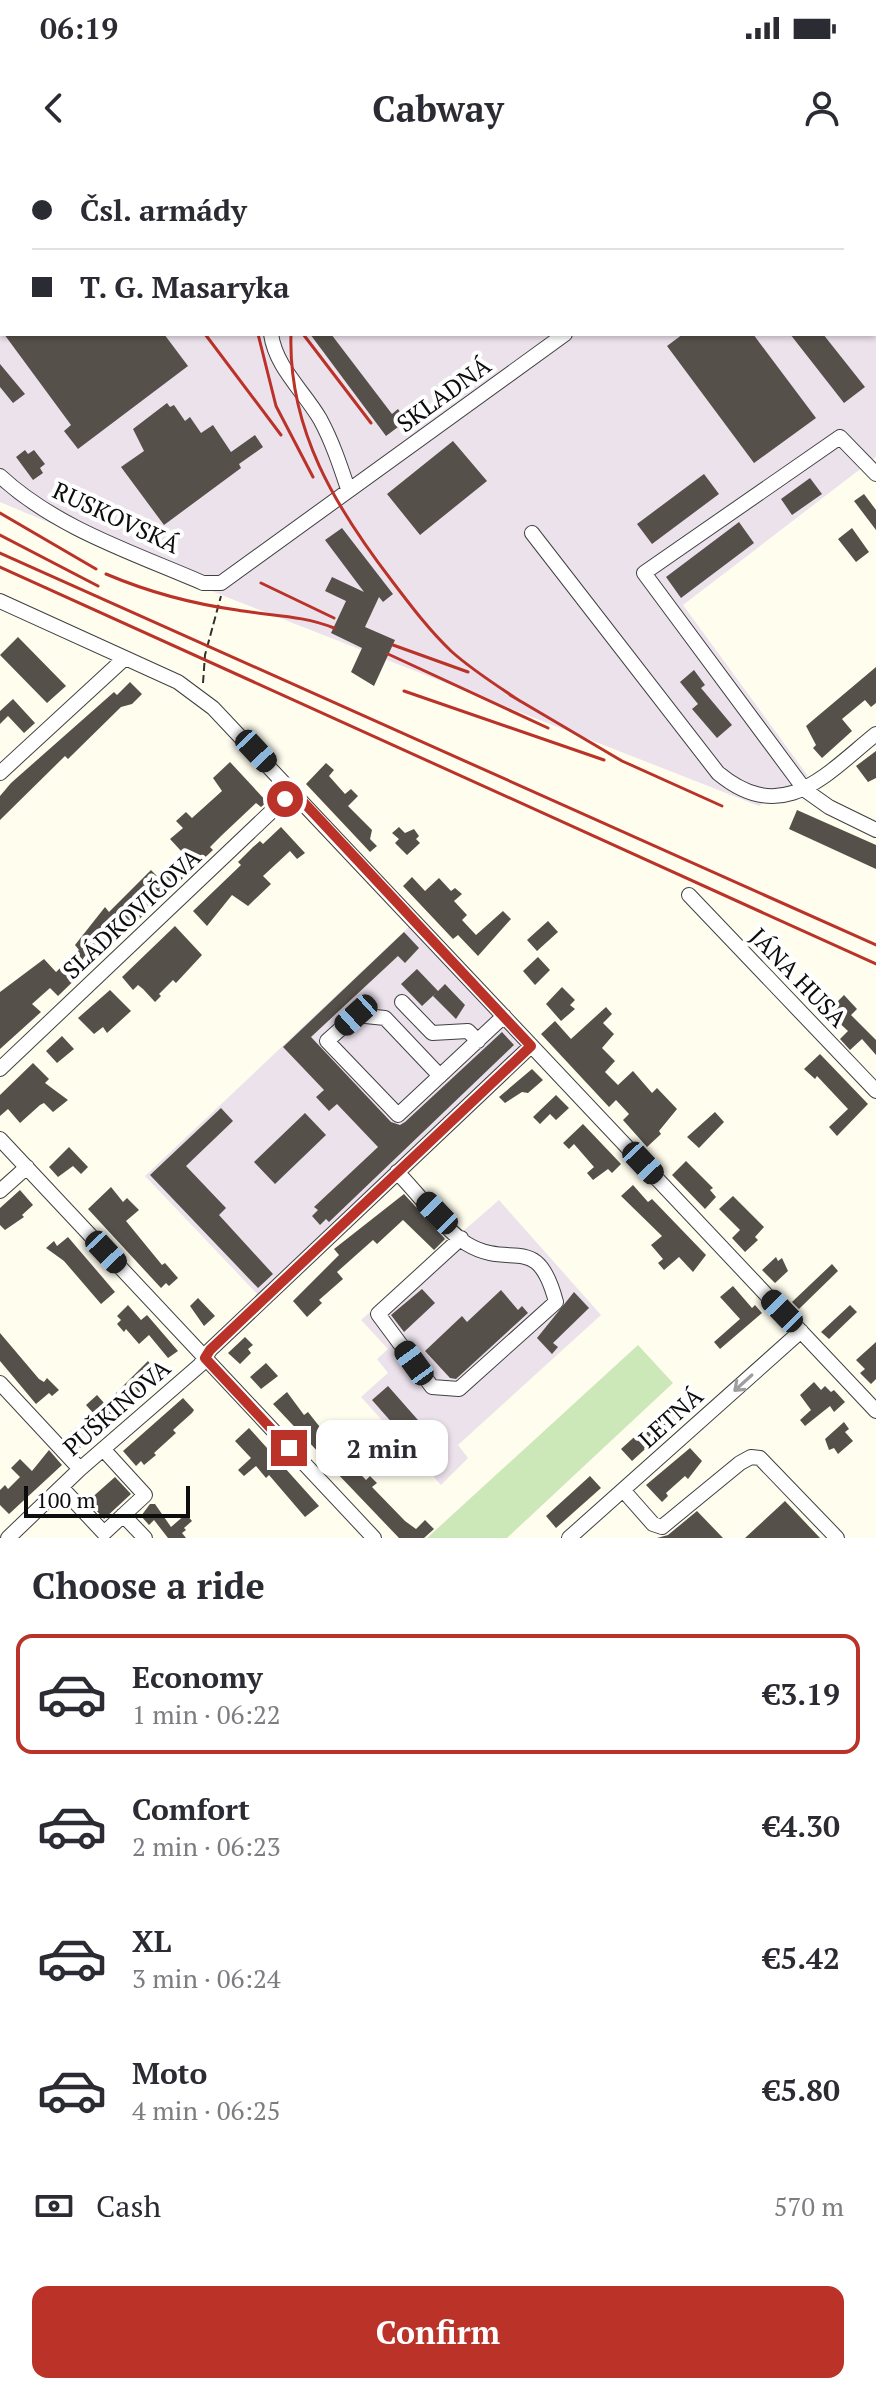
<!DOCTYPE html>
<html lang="en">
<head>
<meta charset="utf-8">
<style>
	:root { --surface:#fff; --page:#f2f2f3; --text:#2b2b33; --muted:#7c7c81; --line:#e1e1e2; --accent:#ba3228 }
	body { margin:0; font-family:"PT Serif",serif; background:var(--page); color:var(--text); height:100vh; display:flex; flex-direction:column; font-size:30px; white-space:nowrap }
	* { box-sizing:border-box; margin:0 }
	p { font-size:26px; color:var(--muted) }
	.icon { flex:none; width:44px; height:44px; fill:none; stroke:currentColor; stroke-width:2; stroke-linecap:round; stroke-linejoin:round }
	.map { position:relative; height:1378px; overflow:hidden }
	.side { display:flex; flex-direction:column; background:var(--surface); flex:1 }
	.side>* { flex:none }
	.hud { position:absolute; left:0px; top:0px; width:876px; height:176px; box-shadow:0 2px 6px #0004; display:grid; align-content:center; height:176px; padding:0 32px; background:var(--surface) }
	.scale { position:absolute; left:24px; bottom:20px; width:166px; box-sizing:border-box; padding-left:8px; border:4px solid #0d0d0d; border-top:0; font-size:22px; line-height:28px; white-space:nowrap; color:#0d0d0d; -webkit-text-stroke:6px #fff; paint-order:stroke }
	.end { position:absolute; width:36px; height:36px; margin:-18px; border:10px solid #ba3228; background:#fff; box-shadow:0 0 0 4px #fff }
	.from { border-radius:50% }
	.bubble { position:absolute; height:56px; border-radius:16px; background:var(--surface); box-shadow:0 2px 6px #0004; font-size:26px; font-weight:700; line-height:56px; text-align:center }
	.car { position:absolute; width:24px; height:48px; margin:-24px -12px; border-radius:10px; box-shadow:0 0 6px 2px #0007; background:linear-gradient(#222 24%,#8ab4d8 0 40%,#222 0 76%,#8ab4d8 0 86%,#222 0) }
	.hud b { display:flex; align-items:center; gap:28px; height:76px; font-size:30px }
	.hud b+b { border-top:2px solid var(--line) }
	.hud i { width:20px; height:20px; background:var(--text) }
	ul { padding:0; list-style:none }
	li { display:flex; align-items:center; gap:24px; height:120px; margin:0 16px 12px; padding:0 16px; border:4px solid transparent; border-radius:16px }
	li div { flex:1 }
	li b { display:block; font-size:30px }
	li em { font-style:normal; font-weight:700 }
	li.selected { border-color:var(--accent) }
	li>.icon { width:72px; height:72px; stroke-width:1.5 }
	h2 { padding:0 32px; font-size:36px; line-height:96px }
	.pay { display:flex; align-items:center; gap:20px; height:88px; padding:0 32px; font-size:30px }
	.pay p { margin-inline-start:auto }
	.button { display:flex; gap:16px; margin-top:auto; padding:16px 32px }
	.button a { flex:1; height:92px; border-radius:16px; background:var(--accent); color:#fff; font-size:32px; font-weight:700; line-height:92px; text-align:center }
	.status { display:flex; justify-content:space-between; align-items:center; height:56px; padding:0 40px; background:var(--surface); direction:ltr }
	.status svg { height:22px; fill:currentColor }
	header { display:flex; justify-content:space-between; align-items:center; height:104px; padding:0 32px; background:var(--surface); font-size:36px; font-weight:700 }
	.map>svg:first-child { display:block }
</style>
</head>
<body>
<div class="status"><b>06:19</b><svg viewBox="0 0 49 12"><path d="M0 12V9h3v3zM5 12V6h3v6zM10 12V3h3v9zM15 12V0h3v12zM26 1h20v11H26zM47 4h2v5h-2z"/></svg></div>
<header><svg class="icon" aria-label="back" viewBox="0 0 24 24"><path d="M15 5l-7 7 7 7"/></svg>Cabway<svg class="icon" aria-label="person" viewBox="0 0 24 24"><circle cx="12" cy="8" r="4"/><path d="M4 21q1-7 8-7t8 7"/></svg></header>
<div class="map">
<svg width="876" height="1378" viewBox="0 0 876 1378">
	<rect width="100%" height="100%" fill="#fffdee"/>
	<!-- industrial -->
	<path fill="#ece2ec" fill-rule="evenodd" d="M0 0H876V297L683 445 808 616 759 646 219 434 0 342ZM2 2H874V174H2Z
		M415 761 531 886 262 1139 145 1016Z
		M499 1040 601 1155 458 1285 468 1298 441 1325 361 1237 388 1213 377 1199 388 1189 361 1160Z"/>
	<!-- green -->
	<path fill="#cce8b8" d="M638 1185 673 1223 507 1378H427Z"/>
	<!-- building -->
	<path fill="#56504a" d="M4 174H164L188 206 78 289 64 271 71 265Z
		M310 174H331L392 254 398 249 406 261 386 276Z
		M683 174H753L816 258 754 303 667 186Z
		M790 174H823L865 227 844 243Z
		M0 204 25 234 13 243 0 227Z
		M167 243 170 247 174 245 185 261 190 257 201 273 213 265 231 292 255 275 263 287 239 304 241 308 164 365 121 307 144 291 133 269Z
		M453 281 487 321 420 375 387 334Z
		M25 290 28 294 34 290 45 304 40 308 43 313 33 320 16 297Z
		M704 314 719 334 652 384 637 364Z
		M810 318 822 334 792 355 781 339Z
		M864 334 876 350V370L854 341Z
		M739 362 754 383 681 438 666 417Z
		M342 368 393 434 383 442 379 437 365 467 395 480 374 526 351 512 362 488 331 473 346 441 325 431 332 417 364 432 325 380Z
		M852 368 869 392 856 402 838 379Z
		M18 477 66 526 47 543 0 495Z
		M876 507V543L871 547 865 540 842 559 852 571 822 598 813 588 816 585 806 566Z
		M694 510 705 525 701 528 732 565 717 578 692 549 698 544 680 522Z
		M130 522 142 534 132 544 121 547 68 599 65 596 0 660V636L11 623 114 532 117 535Z
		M13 539 35 563 24 573 8 556 0 564V551Z
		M876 591V618L868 622 856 606Z
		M230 602 267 642 261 647 256 643 221 676 210 687 213 690 101 795 95 789 83 800 89 806 58 836 50 828 32 844 41 852 0 889V832L44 799 56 812 79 790 75 785 105 747 109 752 151 710 157 716 182 692 170 679 183 668 176 661 186 652 192 658 222 631 213 618Z
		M326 603 334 610 329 616 345 634 351 629 358 636 348 646 372 670 370 679 377 686 370 692 306 624Z
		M797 650 876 685V709L789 669Z
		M281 667 305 693 297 699 290 691 263 716 271 724 248 746 232 735 207 766 193 751 241 705 238 702 253 687 260 681 263 684Z
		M399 667 405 673 414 669 419 676 416 679 420 683 407 695 395 683 399 679 392 673Z
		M412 717 425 731 439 718 451 731 455 728 462 734 454 741 467 755 462 760 476 775 503 751 511 759 478 796 458 775 453 779 403 726Z
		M548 761 558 772 537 791 527 780Z
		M175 766 202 795 176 823 173 820 159 834 161 836 155 842 143 829 138 825 133 830 122 817Z
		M404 772 419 788 405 803 398 796 311 877 391 962 400 965 405 962 502 872 514 885 329 1062 326 1059 320 1065 312 1056 318 1050 314 1047 378 987 337 944 329 951 316 937 324 930 283 887Z
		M538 797 550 810 535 825 523 811Z
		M417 809 438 831 445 824 465 845 456 859 433 836 436 833 422 846 401 824Z
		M562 827 575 840 570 845 575 849 561 861 546 844Z
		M110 830 131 851 107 873 103 867 94 874 78 858Z
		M844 835 857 849 851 855 876 880V895L862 879 850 890 840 879 848 871 833 857 835 854 830 849Z
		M606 847 612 854 603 863 614 874 602 888 615 901 605 912 618 925 633 911 652 933 657 928 677 949 659 971 661 974 647 987 623 960 629 954 616 940 609 947 541 874 555 861 571 879Z
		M62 876 74 889 57 903 46 891Z
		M820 894 868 944 837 976 829 967 848 949 817 916 815 919 804 909Z
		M33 903 49 919 45 923 68 940 53 952 44 943 40 945 20 963 8 949 0 956V935Z
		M532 909 543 920 528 933 522 932 505 943 499 937Z
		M556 935 569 948 556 960 550 954 540 964 533 957Z
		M221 948 233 961 186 1006 226 1048 219 1055 273 1114 258 1128 150 1015Z
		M715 952 724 962 699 988 687 977Z
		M305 953 326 975 275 1024 254 1002Z
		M583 964 621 1004 612 1013 608 1009 593 1020 587 1013 594 1007 574 984 569 989 563 983Z
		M69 987 88 1007 81 1014 73 1006 58 1017 49 1007Z
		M686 1001 713 1028 710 1030 716 1037 705 1049 672 1015Z
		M633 1025 648 1042 652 1039 706 1095 693 1112 679 1097 664 1110 658 1103 663 1099 651 1085 662 1076 621 1036Z
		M111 1027 123 1042 127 1038 139 1050 126 1061 162 1105 165 1103 178 1118 169 1126 166 1123 161 1128 88 1049Z
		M20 1030 33 1045 22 1055 24 1057 5 1070 0 1065V1048Z
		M404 1034 445 1079 434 1090 403 1060 377 1084 373 1080 337 1112 343 1119 319 1140 322 1143 307 1157 293 1141 339 1095 334 1089Z
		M733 1036 764 1067 755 1077 758 1080 745 1092 732 1078 740 1070 719 1049Z
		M68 1077 115 1132 101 1144 64 1101 46 1088 54 1081 57 1086Z
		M776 1097 778 1101 782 1098 788 1111 775 1123 762 1110Z
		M832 1104 838 1111 799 1149 792 1142Z
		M733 1126 752 1148 755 1145 762 1153 720 1189 714 1182 740 1159 720 1137Z
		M422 1129 435 1143 404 1172 391 1155Z
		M501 1130 518 1150 522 1146 528 1153 456 1219 450 1218 425 1191 462 1156 467 1162Z
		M574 1132 589 1148 553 1183 558 1187 552 1194 537 1178Z
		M198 1138 215 1156 204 1166 190 1146Z
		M128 1145 141 1160 147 1155 178 1191 168 1198 149 1175 139 1184 126 1169 124 1172 117 1164 121 1160 117 1156Z
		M850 1145 857 1152 829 1179 821 1172Z
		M0 1173 39 1219 44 1222 47 1218 59 1230 52 1236 49 1233 36 1244 0 1201Z
		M245 1177 253 1185 248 1189 251 1193 240 1204 228 1193Z
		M876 1182V1219L871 1224 860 1213 865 1209 856 1200Z
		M148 1201 159 1216 80 1288 70 1272 94 1254 86 1245 97 1235 105 1244Z
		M266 1203 278 1216 261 1229 250 1217Z
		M814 1222 821 1230 825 1226 831 1232 834 1230 845 1242 834 1252 830 1246 805 1266 800 1260 811 1250 800 1235Z
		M388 1226 447 1293 431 1307 372 1240Z
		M287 1232 304 1255 308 1252 327 1276 330 1273 338 1281 322 1296 273 1244Z
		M183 1238 194 1250 192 1253 173 1270 176 1273 154 1293 156 1295 144 1305 141 1301 136 1306 123 1291Z
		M665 1249 676 1261 632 1301 621 1289Z
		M844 1262 849 1269 845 1272 853 1281 838 1294 834 1288 829 1290 825 1279Z
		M249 1268 319 1346 305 1357 269 1315 266 1318 256 1306 244 1316 238 1310 251 1298 235 1281Z
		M690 1288 702 1301 688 1319 685 1316 666 1333 668 1336 662 1342 646 1325Z
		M49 1290 62 1305 9 1354 0 1345V1330L5 1325 8 1329 20 1317 11 1308 20 1299 32 1311Z
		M346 1299 366 1320 370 1316 377 1323 372 1327 405 1361 416 1369 425 1360 434 1369 424 1378H399L334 1310Z
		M590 1316 601 1328 556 1368 546 1356Z
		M115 1317 131 1334 104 1359 88 1341Z
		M785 1341 820 1378H745Z
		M150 1344H155L171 1367 186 1354 192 1361 184 1368 186 1370 182 1373 186 1378H168L154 1360 149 1365 141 1356Z
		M697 1351 723 1378H657L668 1375Z"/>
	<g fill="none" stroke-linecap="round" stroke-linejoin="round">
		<!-- minor casing -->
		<g stroke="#404040" stroke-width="16">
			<path id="minor" d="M451 0 452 2
				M775 0 777 2
				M658 2 661 0
				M798 2 801 0
				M874 89 876 91
				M271 174C276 208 303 230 320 259 332 281 340 305 348 329
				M876 314 840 277 644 413 805 630 829 647 876 670
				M0 316C56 368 134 393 203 423H221L565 174
				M532 373 718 613C783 667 825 615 876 574
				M0 441 178 522 213 548 876 1251
				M0 613 125 498
				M689 735 876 931
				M402 842 432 873 468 871 478 881
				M0 909 293 631
				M440 916 385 858 356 855 327 881 398 955 504 856
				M0 979 374 1378
				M397 1012C415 1030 447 1072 467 1084 512 1111 537 1070 556 1142L459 1229 432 1227 378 1154 461 1078
				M0 1031 27 1007
				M0 1223 80 1309
				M61 1327 104 1373 145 1335 103 1289
				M623 1330 653 1364 662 1367 740 1303 751 1297 760 1298 837 1378
				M123 1355 145 1378
				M8 1378 80 1309 200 1205 210 1190 531 886
				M569 1378 801 1171"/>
		</g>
		<!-- path -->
		<path stroke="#2f2f2f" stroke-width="2" stroke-dasharray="8 4" stroke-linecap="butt" d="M203 523 205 495 221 436"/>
		<!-- minor -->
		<use href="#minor" stroke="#fff" stroke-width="14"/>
		<!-- rail -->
		<path stroke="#ba3228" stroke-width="3" d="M167 0 169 2
			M494 0 496 2
			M299 2V0
			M205 174 281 275
			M258 174 276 246 313 317
			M291 174C288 270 336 348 392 421 411 446 429 470 451 491 472 510 496 525 520 541
			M303 174 371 263
			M0 353 96 409
			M0 375 98 426
			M0 393 876 785
			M0 407 876 804
			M106 414C146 431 194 444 237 450 270 456 302 455 334 468
			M261 423 334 458
			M393 485 468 512
			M388 494 548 568
			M404 531 604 600
			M510 535 622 601 722 646"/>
	</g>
	<!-- one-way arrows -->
	<defs><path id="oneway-shaft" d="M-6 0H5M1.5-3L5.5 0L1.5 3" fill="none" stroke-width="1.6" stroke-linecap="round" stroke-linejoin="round" transform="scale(2)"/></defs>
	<use stroke="#9e9e9e" href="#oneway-shaft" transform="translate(743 1223) rotate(138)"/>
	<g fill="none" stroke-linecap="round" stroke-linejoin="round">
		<!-- route -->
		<path stroke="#ba3228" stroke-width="10" d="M285 639 293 631 531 886 210 1190 205 1198 289 1288"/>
	</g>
	<g text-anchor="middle" stroke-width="8" stroke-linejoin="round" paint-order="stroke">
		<!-- street labels -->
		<g font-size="24" fill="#0d0d0d" stroke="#fff">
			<text transform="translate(444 235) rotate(-36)" y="8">SKLADNÁ</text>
			<text transform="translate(116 358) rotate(25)" y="8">RUSKOVSKÁ</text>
			<text transform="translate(132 754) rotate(-43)" y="8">SLÁDKOVIČOVA</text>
			<text transform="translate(798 818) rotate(46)" y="8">JÁNA HUSA</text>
			<text transform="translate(117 1248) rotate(-41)" y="8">PUŠKINOVA</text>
			<text transform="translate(671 1258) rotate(-42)" y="8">LETNÁ</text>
		</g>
	</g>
</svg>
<div class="scale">100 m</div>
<i class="end from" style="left:285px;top:639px"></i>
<i class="end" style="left:289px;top:1288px"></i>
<div class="bubble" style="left:316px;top:1260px;width:132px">2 min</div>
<i class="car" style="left:256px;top:591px;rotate:137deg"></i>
<i class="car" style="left:356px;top:855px;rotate:228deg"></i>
<i class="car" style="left:643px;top:1003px;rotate:137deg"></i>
<i class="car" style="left:437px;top:1053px;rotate:316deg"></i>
<i class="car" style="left:106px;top:1092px;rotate:137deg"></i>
<i class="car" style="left:782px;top:1151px;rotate:316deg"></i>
<i class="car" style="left:414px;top:1203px;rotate:324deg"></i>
<div class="hud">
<b><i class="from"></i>Čsl. armády</b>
<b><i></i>T. G. Masaryka</b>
</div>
</div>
<section class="side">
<h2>Choose a ride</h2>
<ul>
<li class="selected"><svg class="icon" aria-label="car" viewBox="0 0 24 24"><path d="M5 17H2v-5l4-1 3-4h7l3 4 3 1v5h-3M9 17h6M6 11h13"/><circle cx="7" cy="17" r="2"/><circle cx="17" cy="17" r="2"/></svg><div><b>Economy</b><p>1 min · 06:22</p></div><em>€3.19</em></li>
<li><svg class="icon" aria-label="car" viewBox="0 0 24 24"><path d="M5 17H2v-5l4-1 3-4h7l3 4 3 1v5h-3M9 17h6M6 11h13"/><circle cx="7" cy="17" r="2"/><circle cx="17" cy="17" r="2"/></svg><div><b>Comfort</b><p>2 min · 06:23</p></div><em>€4.30</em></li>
<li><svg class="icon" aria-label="car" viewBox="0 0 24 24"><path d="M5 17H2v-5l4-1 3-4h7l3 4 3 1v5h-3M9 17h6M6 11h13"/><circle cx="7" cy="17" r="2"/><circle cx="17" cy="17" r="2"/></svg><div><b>XL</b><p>3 min · 06:24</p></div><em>€5.42</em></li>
<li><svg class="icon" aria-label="car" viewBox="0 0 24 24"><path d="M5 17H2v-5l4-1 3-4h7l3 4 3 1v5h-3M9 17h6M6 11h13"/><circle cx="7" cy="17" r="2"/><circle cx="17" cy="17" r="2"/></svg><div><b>Moto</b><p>4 min · 06:25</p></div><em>€5.80</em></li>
</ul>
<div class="pay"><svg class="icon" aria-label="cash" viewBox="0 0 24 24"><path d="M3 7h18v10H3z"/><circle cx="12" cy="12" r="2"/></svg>Cash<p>570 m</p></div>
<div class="button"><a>Confirm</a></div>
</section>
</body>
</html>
